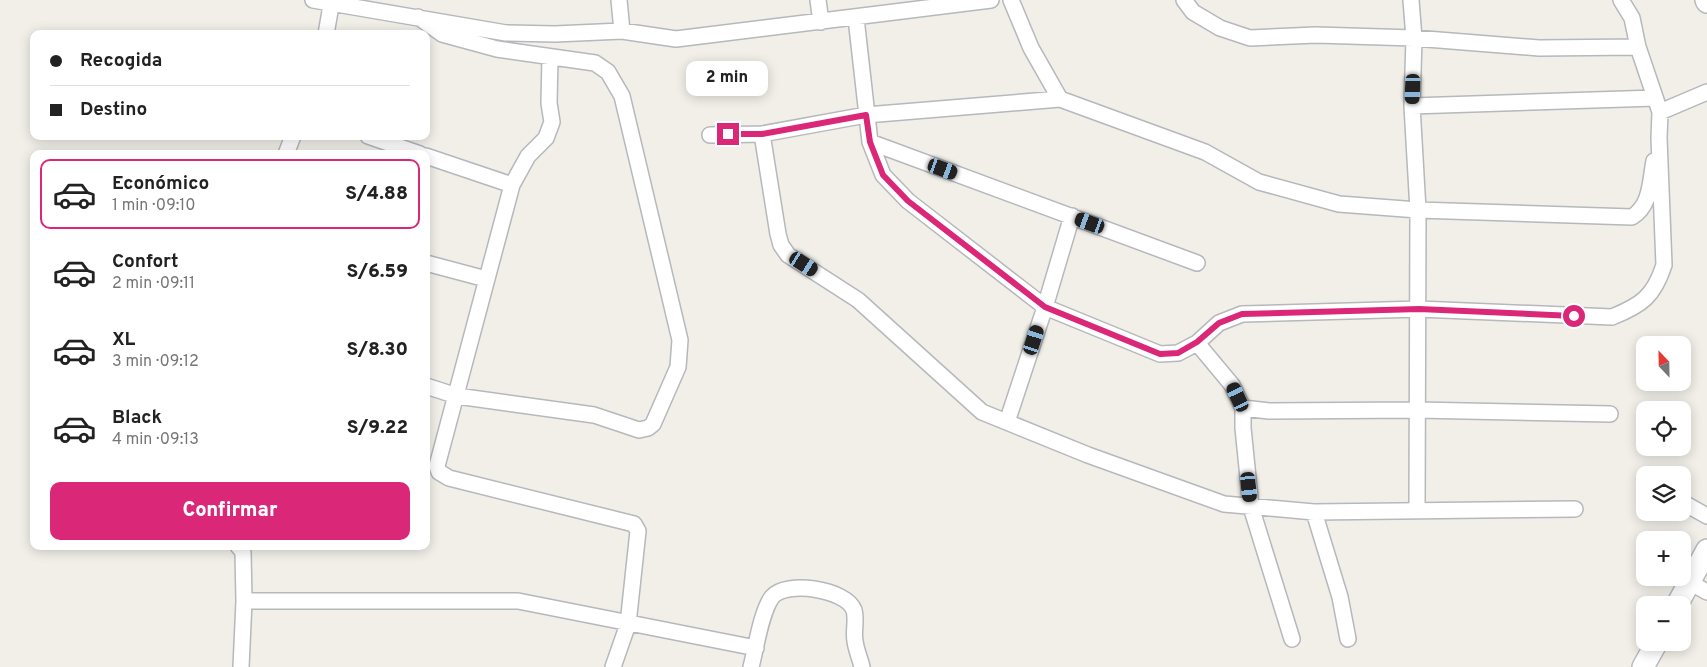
<!DOCTYPE html>
<html lang="es">
<head>
<meta charset="utf-8">
<style>
	:root { --surface:#fff; --page:#f6f6f6; --text:#222; --muted:#767676; --line:#e0e0e0; --accent:#db2777 }
	body { margin:0; font-family:Overpass,sans-serif; background:var(--page); color:var(--text); height:100vh; display:flex; flex-direction:column; font-size:19px; white-space:nowrap }
	* { box-sizing:border-box; margin:0 }
	p { font-size:16px; color:var(--muted) }
	.icon { flex:none; width:28px; height:28px; fill:none; stroke:currentColor; stroke-width:2; stroke-linecap:round; stroke-linejoin:round }
	.map { position:relative; flex:1; overflow:hidden }
	.panel { position:absolute; left:30px; top:150px; width:400px; height:400px; display:flex; flex-direction:column; background:var(--surface); border-radius:10px; box-shadow:0 2px 12px #0003 }
	.panel>* { flex:none }
	.guide { position:absolute; left:30px; top:30px; width:400px; height:110px; border-radius:10px; box-shadow:0 2px 12px #0003; display:grid; align-content:center; height:110px; padding:0 20px; background:var(--surface) }
	.needle { width:32px; rotate:338deg }
	.buttons { position:absolute; left:1636px; top:336px; display:grid; gap:10px }
	.buttons a { display:grid; place-items:center; width:55px; height:55px; border-radius:10px; background:var(--surface); box-shadow:0 2px 12px #0003; font-size:25px }
	.end { position:absolute; width:22px; height:22px; margin:-11px; border:6px solid #db2777; background:#fff; box-shadow:0 0 0 2px #fff }
	.from { border-radius:50% }
	.bubble { position:absolute; height:35px; border-radius:10px; background:var(--surface); box-shadow:0 2px 12px #0003; font-size:16px; font-weight:800; line-height:35px; text-align:center }
	.car { position:absolute; width:15px; height:30px; margin:-15px -8px; border-radius:6px; box-shadow:0 0 4px 1px #0007; background:linear-gradient(#222 24%,#8ab4d8 0 40%,#222 0 76%,#8ab4d8 0 86%,#222 0) }
	.guide b { display:flex; align-items:center; gap:18px; height:48px; font-size:19px }
	.guide b+b { border-top:1px solid var(--line) }
	.guide i { width:12px; height:12px; background:var(--text) }
	ul { padding:9px 0 0; list-style:none }
	li { display:flex; align-items:center; gap:15px; height:70px; margin:0 10px 8px; padding:0 10px; border:2px solid transparent; border-radius:10px }
	li div { flex:1 }
	li b { display:block; font-size:19px }
	li em { font-style:normal; font-weight:800 }
	li.selected { border-color:var(--accent) }
	li>.icon { width:45px; height:45px; stroke-width:1.5 }
	.primary-button { display:flex; gap:10px; margin-top:auto; padding:10px 20px }
	.primary-button a { flex:1; height:58px; border-radius:10px; background:var(--accent); color:#fff; font-size:20px; font-weight:800; line-height:58px; text-align:center }
	.map>svg:first-child { display:block }
</style>
</head>
<body>
<div class="map">
<svg width="1707" height="667" viewBox="0 0 1707 667">
	<rect width="100%" height="100%" fill="#f1efe8"/>
	<g fill="none" stroke-linecap="round" stroke-linejoin="round">
		<!-- street casing -->
		<g stroke="#b5b8bc" stroke-width="18">
			<path id="street" d="M313 0 506 33 555 34 622 31 676 39 991 0
				M619 0 622 31
				M818 0 821 22
				M1011 0 1031 48 1060 99 1205 152 1259 182 1339 204 1418 210 1632 217C1651 205 1650 182 1654 161
				M1184 0 1193 12 1220 28 1250 38 1316 35 1414 38 1539 48 1638 47
				M1411 0 1414 38 1412 106 1418 210 1417 511
				M418 17 442 34 497 49 595 63 608 72 622 96 680 340 678 367 653 424 648 428 639 430 594 415 457 396 426 386
				M856 18 870 142 883 175 908 201 1045 307 1160 354 1178 353 1197 343 1219 323 1242 314 1419 309 1612 317C1642 305 1654 296 1664 265L1659 138 1660 112 1638 47 1632 18 1621 0
				M326 34 332 0
				M550 58 549 103 552 122 546 138 528 156 512 185 437 466 439 472 449 478 634 524 638 531 628 624 613 667
				M1412 106 1655 98
				M1660 112 1707 92
				M762 134 778 234 781 245 788 255 858 300 982 412 1088 455 1224 504 1314 512 1575 509
				M710 135 762 134 866 115 1060 99
				M368 136 420 154
				M870 142 1197 263
				M286 154 293 136
				M426 156 512 185
				M426 263 486 279
				M1197 343 1232 385 1243 408
				M1007 422 1045 307 1072 216
				M1682 502 1707 516
				M1314 512 1340 597 1348 639
				M238 546 243 552 244 601 241 667
				M1689 582 1707 592
				M244 601H518L756 648
				M1292 639 1251 507 1243 428V408L1269 411 1417 410 1610 414
				M751 667C756 648 761 612 772 597 786 580 846 589 854 610 857 620 853 631 855 641 856 650 860 658 862 667"/>
		</g>
		<!-- secondary casing -->
		<g stroke="#b6babf" stroke-width="24">
			<path id="secondary" d="M1706 0 1707 2
				M1677 605 1707 550
				M1643 667 1657 642"/>
		</g>
		<!-- street -->
		<use href="#street" stroke="#fff" stroke-width="15"/>
		<!-- secondary -->
		<use href="#secondary" stroke="#fff" stroke-width="21"/>
	</g>
	<g fill="none" stroke-linecap="round" stroke-linejoin="round">
		<!-- route -->
		<path stroke="#db2777" stroke-width="6" d="M728 134H762L866 115 870 142 883 175 908 201 1045 307 1160 354 1178 353 1197 342 1219 323 1242 314 1419 309 1574 316"/>
	</g>
</svg>
<div class="buttons">
<a><svg class="needle" viewBox="-14 -14 28 28"><path d="M0-13l5 13h-10z" fill="#e53935"/><path d="M0 13l5-13h-10z" fill="#767676"/></svg></a>
<a><svg class="icon" aria-label="locate" viewBox="0 0 24 24"><circle cx="12" cy="12" r="6"/><path d="M12 2v4M12 18v4M2 12h4M18 12h4"/></svg></a>
<a><svg class="icon" aria-label="layers" viewBox="0 0 24 24"><path d="M12 4l9 5-9 5-9-5zM3 14l9 5 9-5"/></svg></a>
<a>+</a>
<a>−</a>
</div>
<i class="end from" style="left:1574px;top:316px"></i>
<i class="end" style="left:728px;top:134px"></i>
<div class="bubble" style="left:686px;top:61px;width:82px">2 min</div>
<i class="car" style="left:1413px;top:89px;rotate:182deg"></i>
<i class="car" style="left:943px;top:169px;rotate:110deg"></i>
<i class="car" style="left:1090px;top:223px;rotate:290deg"></i>
<i class="car" style="left:804px;top:264px;rotate:123deg"></i>
<i class="car" style="left:1034px;top:340px;rotate:18deg"></i>
<i class="car" style="left:1238px;top:397px;rotate:335deg"></i>
<i class="car" style="left:1249px;top:487px;rotate:174deg"></i>
<div class="guide">
<b><i class="from"></i>Recogida</b>
<b><i></i>Destino</b>
</div>
<section class="panel">
<ul>
<li class="selected"><svg class="icon" aria-label="car" viewBox="0 0 24 24"><path d="M5 17H2v-5l4-1 3-4h7l3 4 3 1v5h-3M9 17h6M6 11h13"/><circle cx="7" cy="17" r="2"/><circle cx="17" cy="17" r="2"/></svg><div><b>Económico</b><p>1 min · 09:10</p></div><em>S/4.88</em></li>
<li><svg class="icon" aria-label="car" viewBox="0 0 24 24"><path d="M5 17H2v-5l4-1 3-4h7l3 4 3 1v5h-3M9 17h6M6 11h13"/><circle cx="7" cy="17" r="2"/><circle cx="17" cy="17" r="2"/></svg><div><b>Confort</b><p>2 min · 09:11</p></div><em>S/6.59</em></li>
<li><svg class="icon" aria-label="car" viewBox="0 0 24 24"><path d="M5 17H2v-5l4-1 3-4h7l3 4 3 1v5h-3M9 17h6M6 11h13"/><circle cx="7" cy="17" r="2"/><circle cx="17" cy="17" r="2"/></svg><div><b>XL</b><p>3 min · 09:12</p></div><em>S/8.30</em></li>
<li><svg class="icon" aria-label="car" viewBox="0 0 24 24"><path d="M5 17H2v-5l4-1 3-4h7l3 4 3 1v5h-3M9 17h6M6 11h13"/><circle cx="7" cy="17" r="2"/><circle cx="17" cy="17" r="2"/></svg><div><b>Black</b><p>4 min · 09:13</p></div><em>S/9.22</em></li>
</ul>
<div class="primary-button"><a>Confirmar</a></div>
</section>
</div>
</body>
</html>
